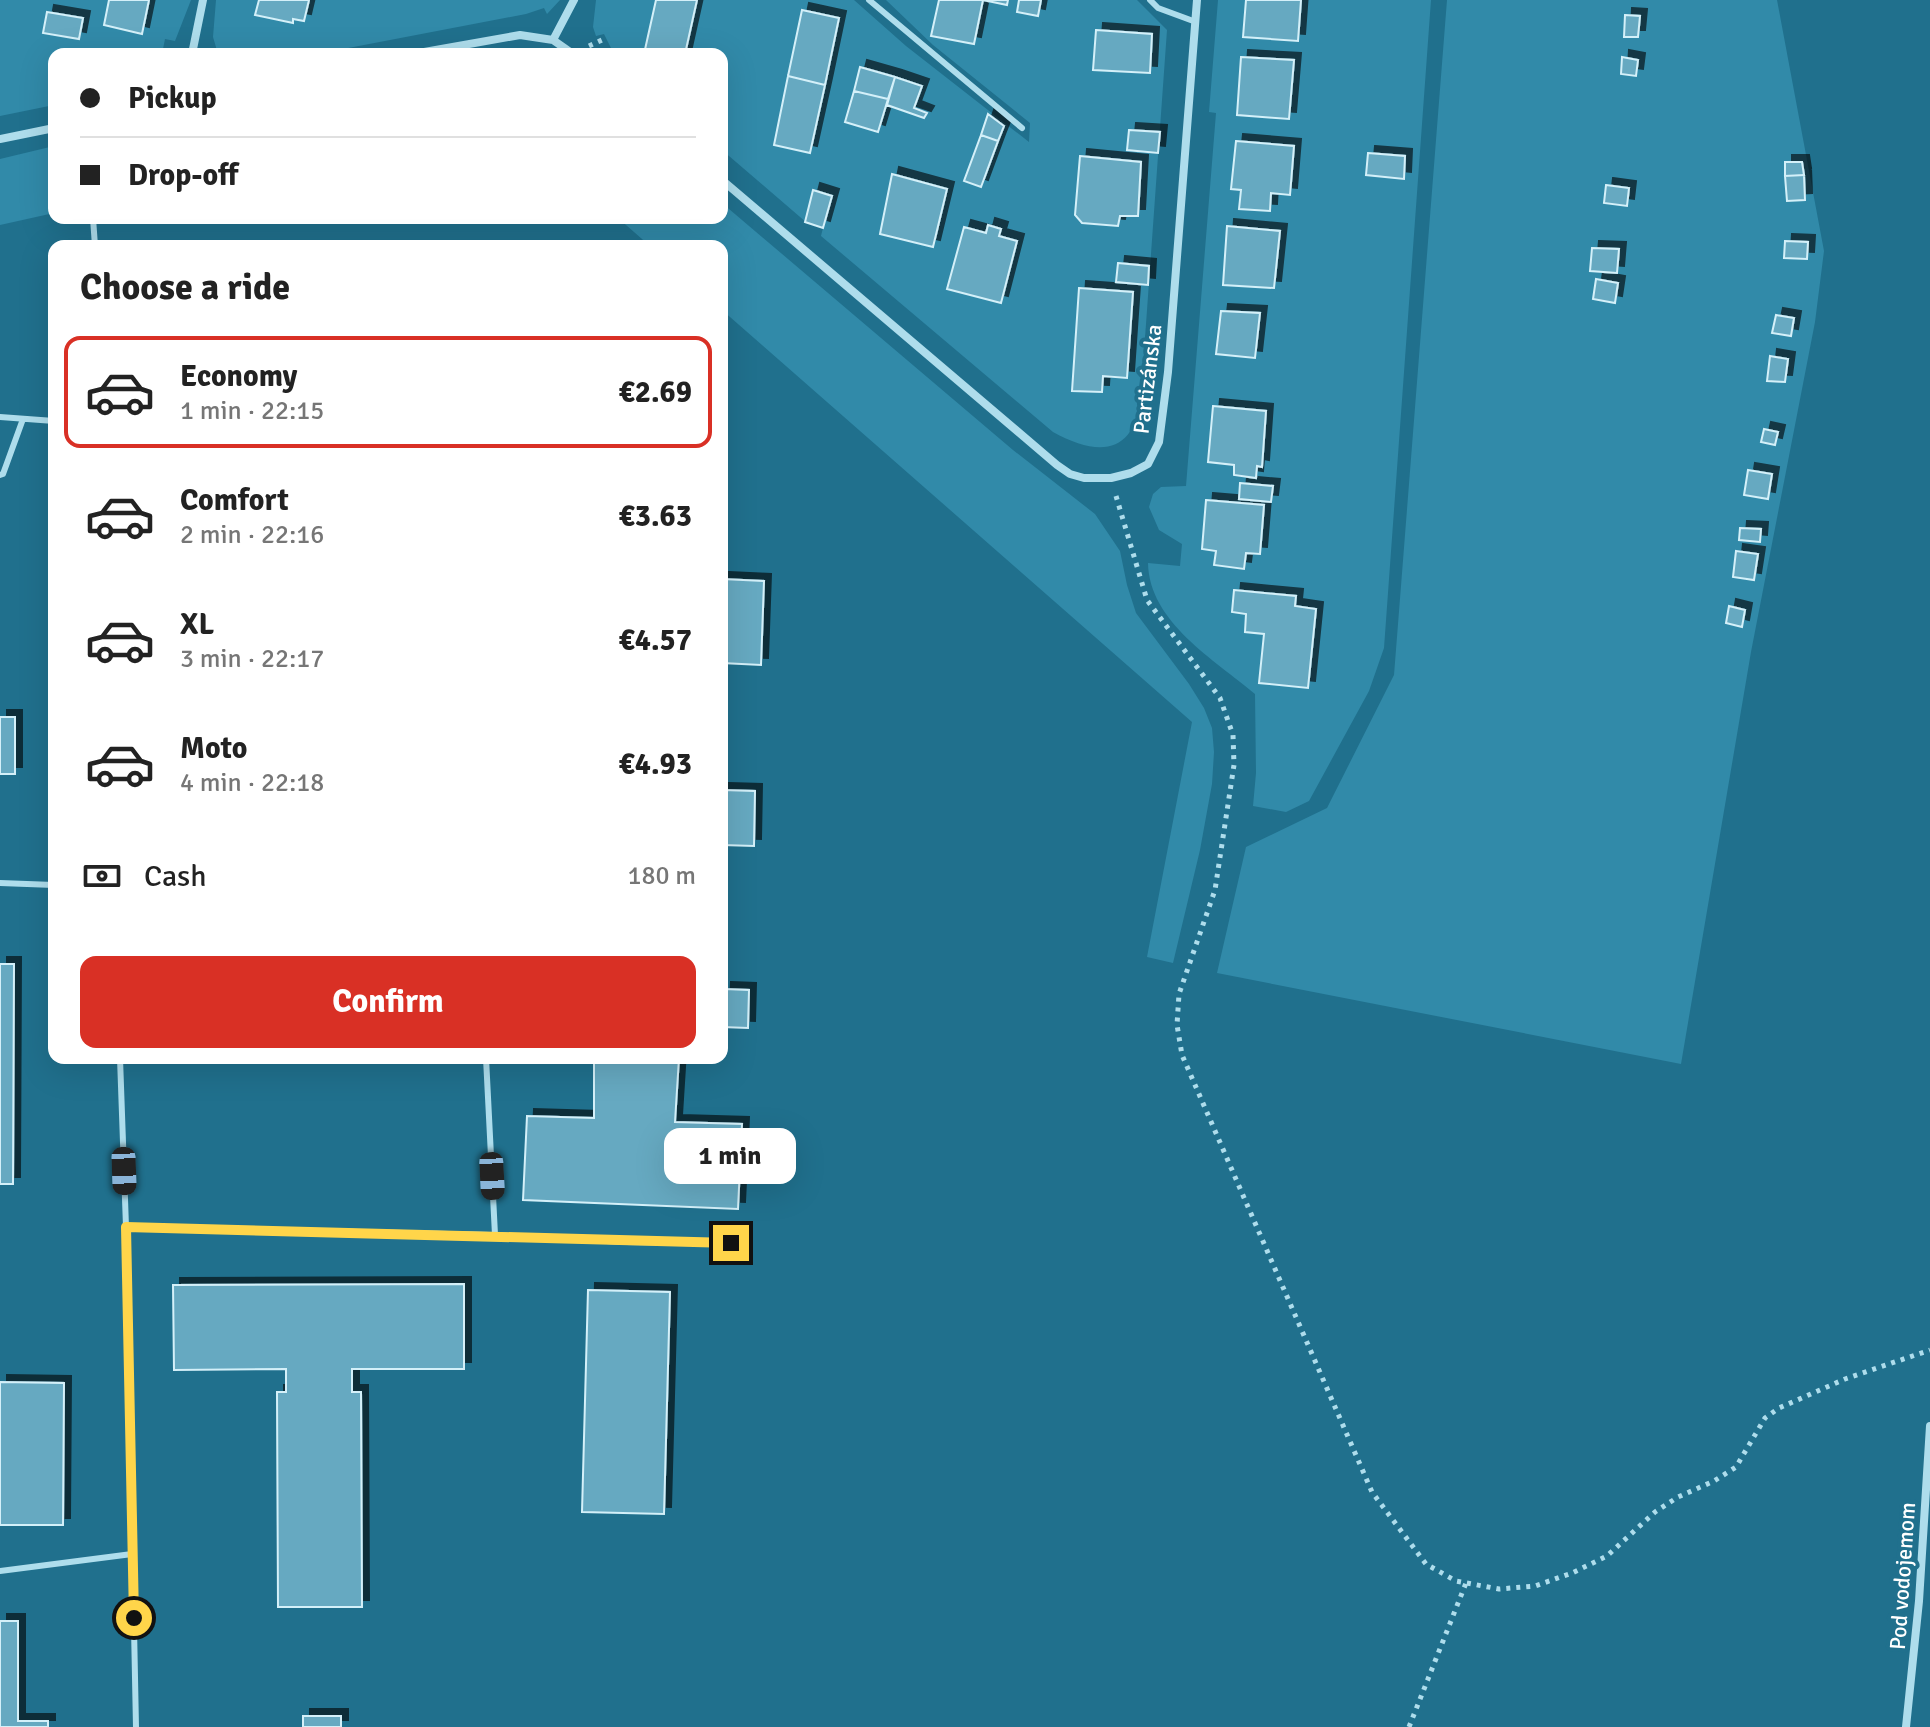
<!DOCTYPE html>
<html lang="en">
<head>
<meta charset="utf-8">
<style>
	:root { --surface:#fff; --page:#f6f6f6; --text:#222; --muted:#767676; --line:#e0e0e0; --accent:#d93025 }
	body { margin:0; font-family:Signika,sans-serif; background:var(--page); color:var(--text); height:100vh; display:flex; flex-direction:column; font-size:30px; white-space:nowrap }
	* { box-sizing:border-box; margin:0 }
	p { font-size:26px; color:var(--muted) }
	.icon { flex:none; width:44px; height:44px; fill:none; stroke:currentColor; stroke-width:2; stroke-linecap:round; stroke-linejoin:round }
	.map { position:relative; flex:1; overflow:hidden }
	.drawer { position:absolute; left:48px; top:240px; width:680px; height:824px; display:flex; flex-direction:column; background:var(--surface); border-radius:16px; box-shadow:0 8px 32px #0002 }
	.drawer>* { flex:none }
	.guide { position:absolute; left:48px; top:48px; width:680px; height:176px; border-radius:16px; box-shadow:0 8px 32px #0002; display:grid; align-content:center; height:176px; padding:0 32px; background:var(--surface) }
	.end { position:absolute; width:36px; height:36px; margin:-18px; border:10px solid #ffd54a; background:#111; box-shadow:0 0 0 4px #111 }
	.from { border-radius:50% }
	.bubble { position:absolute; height:56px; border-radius:16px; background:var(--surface); box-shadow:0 8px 32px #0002; font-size:26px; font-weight:700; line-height:56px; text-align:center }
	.car { position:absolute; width:24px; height:48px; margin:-24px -12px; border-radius:10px; box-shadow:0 0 6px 2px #0007; background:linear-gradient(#222 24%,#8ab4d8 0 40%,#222 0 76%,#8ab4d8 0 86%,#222 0) }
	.guide b { display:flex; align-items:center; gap:28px; height:76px; font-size:30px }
	.guide b+b { border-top:2px solid var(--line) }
	.guide i { width:20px; height:20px; background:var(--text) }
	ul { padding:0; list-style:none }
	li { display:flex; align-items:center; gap:24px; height:112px; margin:0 16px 12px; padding:0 16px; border:4px solid transparent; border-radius:16px }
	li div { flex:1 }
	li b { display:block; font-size:30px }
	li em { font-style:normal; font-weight:700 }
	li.on { border-color:var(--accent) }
	li>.icon { width:72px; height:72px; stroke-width:1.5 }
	h2 { padding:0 32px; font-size:36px; line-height:96px }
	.pay { display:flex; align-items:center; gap:20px; height:88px; padding:0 32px; font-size:30px }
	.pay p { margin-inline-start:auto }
	.cta { display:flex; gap:16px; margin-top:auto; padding:16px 32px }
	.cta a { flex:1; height:92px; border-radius:16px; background:var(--accent); color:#fff; font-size:32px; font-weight:700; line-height:92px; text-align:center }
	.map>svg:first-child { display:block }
</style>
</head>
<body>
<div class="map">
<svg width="1930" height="1727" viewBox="0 0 1930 1727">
	<defs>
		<filter id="shadow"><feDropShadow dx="7" dy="-7" stdDeviation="0" flood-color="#0009"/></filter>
	</defs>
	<rect width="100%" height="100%" fill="#20708d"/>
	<!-- green -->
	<path fill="#318aa9" d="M0 0H191L175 41 165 39 162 54H54V105L0 116Z
		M216 0H560L547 14 544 8 526 14 317 54H218L213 37Z
		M596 0H854L906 46 1029 142 1030 123 933 45 886 0H1137L1167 30 1141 394C1136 454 1100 458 1053 432L821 236 823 228 807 223 722 150V54H614L604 34 596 36 593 27Z
		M1218 0H1431L1384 648 1369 691 1309 801 1286 812 1253 806 1256 773 1255 694C1215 660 1149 622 1148 563L1180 566 1182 544 1159 530 1149 507 1153 494 1161 487 1186 486 1216 113 1209 112Z
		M1447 0H1777L1824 251 1815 322 1751 652 1681 1064 1217 973 1246 847 1327 808 1394 675Z
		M54 146V213L0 225V159Z
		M722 203 1013 450 1095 514 1120 551 1127 585 1136 613 1189 684 1204 708 1212 728 1214 752 1212 784 1200 850 1173 963 1147 957 1192 722 722 310V246H650L618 218H722Z"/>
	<!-- building -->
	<path fill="#66a9c1" stroke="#d4f0f9" stroke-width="2" filter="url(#shadow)" d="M109 0H149L142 34 104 25Z
		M259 0H309L304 21 293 19V23L255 15Z
		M656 0H697L685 54H644Z
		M939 0H983L974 44 931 36Z
		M983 0H1008L1007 5Z
		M1019 0H1041L1038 16 1017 12Z
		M1246 0H1301L1298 41 1243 37Z
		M802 10 839 18 825 85 788 76Z
		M47 12 83 18 79 39 43 33Z
		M1625 15 1640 16 1638 37H1624Z
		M1096 30 1152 34 1150 73 1093 70Z
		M1241 57 1294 60 1289 119 1237 115Z
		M1622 57 1638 60 1636 76 1621 74Z
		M860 67 895 77 888 99 854 91Z
		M788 76 825 85 810 153 774 145Z
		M895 77 922 86 914 108 927 113 924 118 887 105Z
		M854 91 888 99 878 132 845 122Z
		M988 114 1004 126 998 141 981 135Z
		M1129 130 1160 132 1158 153 1127 150Z
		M981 135 998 141 981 187 964 181Z
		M1236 141 1294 146 1290 195 1271 193 1270 211 1239 209 1241 190 1231 189Z
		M1368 153 1405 156 1404 179 1366 175Z
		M1080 156 1141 162 1138 216H1120L1118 226 1082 223 1075 215Z
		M1785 162H1802L1804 175 1785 176Z
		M892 174 947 189 933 247 880 234Z
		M1804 175 1805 200 1787 201 1785 176Z
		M1606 185 1629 188 1627 206 1604 203Z
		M813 190 832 196 823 228 805 222Z
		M988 225 1001 229 999 236 1017 241 1001 303 947 289 964 227 986 233Z
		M1227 226 1280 231 1274 288 1223 285Z
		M1785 241 1808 242 1807 259 1784 258Z
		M1592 248 1619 249 1617 273 1590 271Z
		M1118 263 1149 266 1148 285 1116 282Z
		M1596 279 1618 283 1615 303 1593 299Z
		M1079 288 1133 292 1127 378 1103 376 1102 392 1072 391Z
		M1221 311 1260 313 1255 358 1216 354Z
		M1776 315 1794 318 1791 336 1772 333Z
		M1770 356 1788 359 1785 382 1767 381Z
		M1213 406 1266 411 1262 467 1257 466 1256 478 1234 475V465L1208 462Z
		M1764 429 1778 432 1775 445 1761 442Z
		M1748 470 1772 474 1768 499 1744 495Z
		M1240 483 1273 486 1271 502 1239 499Z
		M1206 500 1264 505 1260 554 1246 553 1244 569 1214 565 1216 551 1202 549Z
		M1740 528 1761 529 1760 542 1739 540Z
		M1736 551 1758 554 1754 580 1733 577Z
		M722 579 764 581 761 665 722 663Z
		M1234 590 1296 596 1295 606 1316 609 1308 688 1259 683 1264 634 1245 632 1246 614 1232 612Z
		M1729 606 1745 610 1742 627 1726 623Z
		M0 717H15V774H0Z
		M722 790 755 791 754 846 722 845Z
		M0 964H14L13 1184H0Z
		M724 989 749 990 748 1028 722 1027Z
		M594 1058H679L675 1122 742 1124 738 1209 523 1200 527 1116 594 1118Z
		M464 1284V1369H352V1392H361L362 1607H278L277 1392H286V1369L174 1370 173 1285Z
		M588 1290 670 1292 664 1514 582 1512Z
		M0 1382 64 1383 63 1525H0Z
		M0 1621H18V1721H48V1727H0Z
		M303 1716H341V1727H303Z"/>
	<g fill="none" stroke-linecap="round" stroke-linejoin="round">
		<!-- path -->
		<path stroke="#aeddec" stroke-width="5" stroke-dasharray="4 6" stroke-linecap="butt" d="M589 46 602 40
			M1116 496 1147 600 1220 698 1233 735 1234 765 1215 890 1179 994 1177 1025 1182 1055 1372 1492 1426 1564 1456 1581 1499 1589 1535 1586 1572 1573 1607 1556 1655 1512 1678 1497 1714 1481 1736 1467 1765 1418 1779 1408 1845 1379 1930 1350
			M1409 1727 1466 1583"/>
		<!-- service -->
		<path stroke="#aeddec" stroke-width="6" d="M869 0 1022 128
			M1150 0 1158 8 1196 22
			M93 218 95 246
			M0 417 54 421
			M0 475 3 474 23 419
			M0 883 54 885
			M120 1058 126 1227 136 1727
			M486 1058 495 1235 625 1242 731 1243
			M126 1227 495 1235
			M0 1571 132 1554"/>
		<!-- minor -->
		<path stroke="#aeddec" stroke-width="8" d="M553 40 574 0
			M192 54 203 0
			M413 54 520 35 553 40 573 54
			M0 139 54 128
			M722 180 1057 465 1070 474 1084 478H1111L1131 473 1148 464 1159 442 1168 372 1197 0
			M1906 1727 1919 1601 1930 1426"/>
	</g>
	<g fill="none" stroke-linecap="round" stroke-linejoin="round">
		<!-- route -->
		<path stroke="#ffd54a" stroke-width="10" d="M134 1618 126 1227 731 1243"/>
	</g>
	<g text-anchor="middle" stroke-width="8" stroke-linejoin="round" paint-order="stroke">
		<!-- street labels -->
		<g font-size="22" fill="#fff" stroke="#20708d">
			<text transform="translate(1147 379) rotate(-83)" y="8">Partizánska</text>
			<text transform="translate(1902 1576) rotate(-86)" y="8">Pod vodojemom</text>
		</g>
	</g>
</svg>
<i class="end from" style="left:134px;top:1618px"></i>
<i class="end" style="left:731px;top:1243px"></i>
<div class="bubble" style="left:664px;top:1128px;width:132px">1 min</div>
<i class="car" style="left:124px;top:1171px;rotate:178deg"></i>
<i class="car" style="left:492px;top:1176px;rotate:177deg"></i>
<div class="guide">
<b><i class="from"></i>Pickup</b>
<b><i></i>Drop-off</b>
</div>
<section class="drawer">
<h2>Choose a ride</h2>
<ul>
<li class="on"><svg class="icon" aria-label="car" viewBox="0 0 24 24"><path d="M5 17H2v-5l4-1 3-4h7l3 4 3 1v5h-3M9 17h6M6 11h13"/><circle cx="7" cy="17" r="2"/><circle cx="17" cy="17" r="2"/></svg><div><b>Economy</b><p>1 min · 22:15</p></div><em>€2.69</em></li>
<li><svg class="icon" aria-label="car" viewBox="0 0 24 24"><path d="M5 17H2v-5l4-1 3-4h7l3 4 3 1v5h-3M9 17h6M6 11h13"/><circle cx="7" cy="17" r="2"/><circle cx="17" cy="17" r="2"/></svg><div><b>Comfort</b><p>2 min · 22:16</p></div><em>€3.63</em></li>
<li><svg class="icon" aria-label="car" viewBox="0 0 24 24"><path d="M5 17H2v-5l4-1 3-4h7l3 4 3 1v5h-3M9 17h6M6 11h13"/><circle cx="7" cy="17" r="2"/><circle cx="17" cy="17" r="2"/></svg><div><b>XL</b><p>3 min · 22:17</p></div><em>€4.57</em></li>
<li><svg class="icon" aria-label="car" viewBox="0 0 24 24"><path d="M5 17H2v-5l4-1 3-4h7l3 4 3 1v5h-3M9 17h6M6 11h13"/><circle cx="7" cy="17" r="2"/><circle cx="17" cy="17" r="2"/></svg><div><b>Moto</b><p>4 min · 22:18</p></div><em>€4.93</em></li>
</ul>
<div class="pay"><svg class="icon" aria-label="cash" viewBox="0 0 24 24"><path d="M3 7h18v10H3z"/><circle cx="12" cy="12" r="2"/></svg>Cash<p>180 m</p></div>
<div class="cta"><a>Confirm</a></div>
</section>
</div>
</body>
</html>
